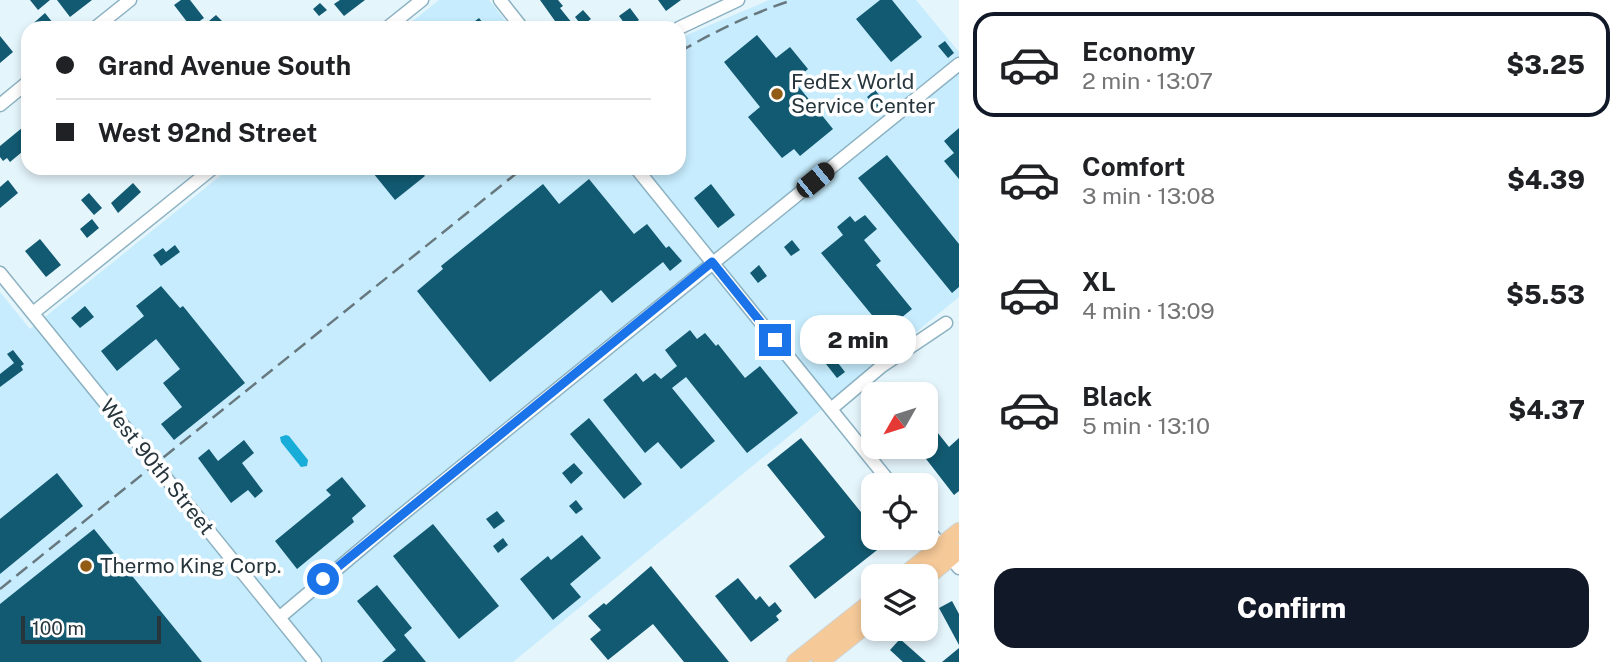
<!DOCTYPE html>
<html lang="en">
<head>
<meta charset="utf-8">
<style>
	:root { --surface:#fff; --page:#f2f2f2; --text:#202124; --muted:#757577; --line:#e0e0e0; --accent:#111827 }
	body { margin:0; font-family:"Public Sans",sans-serif; background:var(--page); color:var(--text); height:100vh; display:flex; flex-direction:column; font-size:26px; white-space:nowrap }
	* { box-sizing:border-box; margin:0 }
	p { font-size:23px; color:var(--muted) }
	.icon { flex:none; width:38px; height:38px; fill:none; stroke:currentColor; stroke-width:2; stroke-linecap:round; stroke-linejoin:round }
	.map { position:relative; flex:1; overflow:hidden }
	.side { display:flex; flex-direction:column; background:var(--surface); width:665px }
	.side>* { flex:none }
	.banner { position:absolute; left:21px; top:21px; width:665px; height:154px; border-radius:21px; box-shadow:0 4px 10px #0003; display:grid; align-content:center; height:154px; padding:0 35px; background:var(--surface) }
	.needle { width:46px; rotate:231deg }
	.fabs { position:absolute; left:861px; top:382px; display:grid; gap:14px }
	.fabs a { display:grid; place-items:center; width:77px; height:77px; border-radius:14px; background:var(--surface); box-shadow:0 4px 10px #0003; font-size:35px }
	.scale { position:absolute; left:21px; bottom:18px; width:140px; box-sizing:border-box; padding-left:7px; border:4px solid #27363d; border-top:0; font-size:19px; line-height:24px; white-space:nowrap; color:#27363d; -webkit-text-stroke:5px #fff; paint-order:stroke }
	.end { position:absolute; width:32px; height:32px; margin:-16px; border:9px solid #1a73e8; background:#fff; box-shadow:0 0 0 4px #fff }
	.from { border-radius:50% }
	.bubble { position:absolute; height:49px; border-radius:21px; background:var(--surface); box-shadow:0 4px 10px #0003; font-size:23px; font-weight:800; line-height:49px; text-align:center }
	.car { position:absolute; width:21px; height:42px; margin:-21px -10px; border-radius:9px; box-shadow:0 0 5px 2px #0007; background:linear-gradient(#222 24%,#8ab4d8 0 40%,#222 0 76%,#8ab4d8 0 86%,#222 0) }
	.banner b { display:flex; align-items:center; gap:24px; height:66px; font-size:26px }
	.banner b+b { border-top:2px solid var(--line) }
	.banner i { width:18px; height:18px; background:var(--text) }
	ul { padding:12px 0 0; list-style:none }
	li { display:flex; align-items:center; gap:21px; height:105px; margin:0 14px 10px; padding:0 21px; border:4px solid transparent; border-radius:21px }
	li div { flex:1 }
	li b { display:block; font-size:26px }
	li em { font-style:normal; font-weight:800 }
	li.on { border-color:var(--accent) }
	li>.icon { width:63px; height:63px; stroke-width:1.5 }
	.primary-button { display:flex; gap:14px; margin-top:auto; padding:14px 35px }
	.primary-button a { flex:1; height:80px; border-radius:21px; background:var(--accent); color:#fff; font-size:28px; font-weight:800; line-height:80px; text-align:center }
	main { display:flex; flex:1; min-height:0 }
	.map>svg:first-child { display:block }
</style>
</head>
<body>
<main>
<div class="map">
<svg width="959" height="662" viewBox="0 0 959 662">
	<rect width="100%" height="100%" fill="#e5f5fc"/>
	<!-- built -->
	<path fill="#c6ecfd" d="M439 0H489L511 28H404Z
		M769 0H916L959 52V297L513 662H0V292L30 329 230 168H679V40L689 34Z"/>
	<!-- water -->
	<path fill="#18acd9" d="M286 435 289 436 308 460 307 466 301 467 281 442 280 437Z"/>
	<!-- building -->
	<path fill="#125a72" d="M30 0H50L38 10Z
		M57 0H92L70 17Z
		M181 0H190L204 18 191 27 174 5Z
		M340 0H365L344 16 334 4Z
		M540 0H558L563 6 560 8 572 23 565 28H560Z
		M658 0H681L666 11Z
		M880 0H892L922 37 891 62 856 19Z
		M320 3 327 10 319 16 313 9Z
		M630 8 639 20 628 28 619 16Z
		M583 10 591 19 582 26 575 17Z
		M45 13 57 28H28Z
		M216 15 223 22 215 28 209 21Z
		M479 18 487 28H466Z
		M757 35 776 58 790 47 808 69 794 81 833 129 800 156 794 149 782 158 748 117 760 107 724 62Z
		M0 36 13 52 0 63Z
		M945 41 954 53 948 58 938 46Z
		M875 90 885 102 877 109 867 97Z
		M28 123V147L10 162 7 158 3 161 0 157V146Z
		M959 128V179L944 161 954 153 944 141Z
		M887 155 959 244V287L952 293 858 178Z
		M369 168H418L425 176 395 200Z
		M589 179 634 234 647 224 666 248 669 246 682 261 670 271 663 262 612 303 601 290 490 382 417 291 443 269 441 266 543 184 559 204Z
		M8 180 18 193 0 208V187Z
		M133 183 141 192 118 213 111 203Z
		M711 184 735 215 718 228 694 198Z
		M89 193 102 208 94 215 81 200Z
		M865 215 877 229 864 240 881 261 876 265 912 309 885 331 821 253 843 235 837 227 850 216 855 222Z
		M92 219 99 228 87 238 80 229Z
		M40 239 61 265 46 277 25 251Z
		M792 240 800 250 791 256 784 247Z
		M175 245 180 252 161 266 153 255 163 248 166 252Z
		M759 265 767 276 758 283 750 273Z
		M161 286 180 308 183 306 245 383 174 440 161 424 182 407 163 383 180 369 156 339 117 371 101 351 144 316 136 306Z
		M85 306 94 317 80 328 71 318Z
		M690 330 697 339 705 333 716 346 718 344 745 378 760 366 798 413 747 453 686 377 672 388 715 441 681 469 658 442 645 453 603 400 636 373 643 382 655 373 661 379 677 366 665 350Z
		M827 349 845 372 837 378 819 355Z
		M13 350 24 364 21 366 23 370 0 387V374L14 363 7 354Z
		M589 418 642 484 624 499 570 434Z
		M926 418 949 447 959 438V491L954 495 916 446H926Z
		M801 438 873 527V537H881L886 543 815 599 789 566 825 537 767 465Z
		M244 440 254 453 242 463 263 491 255 498 248 490 231 503 198 458 209 449 218 461Z
		M574 463 583 473 571 484 562 473Z
		M57 473 83 506 0 574V519Z
		M342 477 366 506 352 518 354 522 297 569 275 541 331 495 326 490Z
		M576 500 583 509 576 514 569 506Z
		M497 511 505 521 494 529 486 519Z
		M433 524 499 606 459 639 393 556Z
		M94 529 202 662H0V604Z
		M582 535 601 558 570 584 581 597 553 620 520 579 548 556 551 560Z
		M503 538 508 545 498 553 493 546Z
		M651 566 729 662H684L653 624 608 660 590 639 601 630 588 616 604 603 606 605Z
		M738 578 756 600 760 596 769 607 775 602 782 611 776 616 779 620 751 642 715 596Z
		M377 585 412 628 404 635 426 662H382L396 650 357 601Z
		M952 601 959 614V645L939 608Z
		M900 639 926 662H903L890 650Z
		M959 648V662H942Z"/>
	<g fill="none" stroke-linecap="round" stroke-linejoin="round">
		<!-- minor casing -->
		<g stroke="#8cb2c2" stroke-width="15">
			<path id="minor" d="M500 0 522 28
				M95 28 130 0
				M387 28 422 0
				M679 28 738 0
				M0 105 28 82
				M636 168 892 485
				M0 273 315 662
				M33 313 213 168
				M831 409 882 366 946 323
				M926 527 959 568
				M280 617 393 522 959 64"/>
		</g>
		<!-- major casing -->
		<g stroke="#cfd3d4" stroke-width="18">
			<path id="major" d="M903 576 959 531
				M926 578 959 551
				M795 662 873 600
				M820 662 873 620"/>
		</g>
		<!-- minor -->
		<use href="#minor" stroke="#fff" stroke-width="12"/>
		<!-- major -->
		<use href="#major" stroke="#f5c998" stroke-width="16"/>
		<!-- rail -->
		<path stroke="#68787f" stroke-width="2.5" stroke-dasharray="14 7" stroke-linecap="butt" d="M679 52C716 31 752 13 793 0
			M0 589 523 168"/>
	</g>
	<g fill="none" stroke-linecap="round" stroke-linejoin="round">
		<!-- route -->
		<path stroke="#1a73e8" stroke-width="9" d="M323 579 712 262 775 340"/>
	</g>
	<!-- markers -->
	<g fill="#935c15" stroke="#fff" stroke-width="2.5">
		<circle cx="777" cy="94" r="7"/>
		<circle cx="86" cy="566" r="7"/>
	</g>
	<g text-anchor="middle" stroke-width="7" stroke-linejoin="round" paint-order="stroke">
		<!-- poi labels -->
		<g font-size="21" fill="#27363d" stroke="#fff" text-anchor="start">
			<text x="791" y="89">FedEx World<tspan x="791" dy="24">Service Center</tspan></text>
			<text x="100" y="573">Thermo King Corp.</text>
		</g>
		<!-- street labels -->
		<g font-size="21" fill="#27363d" stroke="#fff">
			<text transform="translate(157 467) rotate(51)" y="7">West 90th Street</text>
		</g>
	</g>
</svg>
<div class="fabs">
<a><svg class="needle" viewBox="-14 -14 28 28"><path d="M0-13l5 13h-10z" fill="#e53935"/><path d="M0 13l5-13h-10z" fill="#757577"/></svg></a>
<a><svg class="icon" aria-label="locate" viewBox="0 0 24 24"><circle cx="12" cy="12" r="6"/><path d="M12 2v4M12 18v4M2 12h4M18 12h4"/></svg></a>
<a><svg class="icon" aria-label="layers" viewBox="0 0 24 24"><path d="M12 4l9 5-9 5-9-5zM3 14l9 5 9-5"/></svg></a>
</div>
<div class="scale">100 m</div>
<i class="end from" style="left:323px;top:579px"></i>
<i class="end" style="left:775px;top:340px"></i>
<div class="bubble" style="left:800px;top:315px;width:116px">2 min</div>
<i class="car" style="left:815px;top:180px;rotate:51deg"></i>
<div class="banner">
<b><i class="from"></i>Grand Avenue South</b>
<b><i></i>West 92nd Street</b>
</div>
</div>
<section class="side">
<ul>
<li class="on"><svg class="icon" aria-label="car" viewBox="0 0 24 24"><path d="M5 17H2v-5l4-1 3-4h7l3 4 3 1v5h-3M9 17h6M6 11h13"/><circle cx="7" cy="17" r="2"/><circle cx="17" cy="17" r="2"/></svg><div><b>Economy</b><p>2 min · 13:07</p></div><em>$3.25</em></li>
<li><svg class="icon" aria-label="car" viewBox="0 0 24 24"><path d="M5 17H2v-5l4-1 3-4h7l3 4 3 1v5h-3M9 17h6M6 11h13"/><circle cx="7" cy="17" r="2"/><circle cx="17" cy="17" r="2"/></svg><div><b>Comfort</b><p>3 min · 13:08</p></div><em>$4.39</em></li>
<li><svg class="icon" aria-label="car" viewBox="0 0 24 24"><path d="M5 17H2v-5l4-1 3-4h7l3 4 3 1v5h-3M9 17h6M6 11h13"/><circle cx="7" cy="17" r="2"/><circle cx="17" cy="17" r="2"/></svg><div><b>XL</b><p>4 min · 13:09</p></div><em>$5.53</em></li>
<li><svg class="icon" aria-label="car" viewBox="0 0 24 24"><path d="M5 17H2v-5l4-1 3-4h7l3 4 3 1v5h-3M9 17h6M6 11h13"/><circle cx="7" cy="17" r="2"/><circle cx="17" cy="17" r="2"/></svg><div><b>Black</b><p>5 min · 13:10</p></div><em>$4.37</em></li>
</ul>
<div class="primary-button"><a>Confirm</a></div>
</section>
</main>
</body>
</html>
